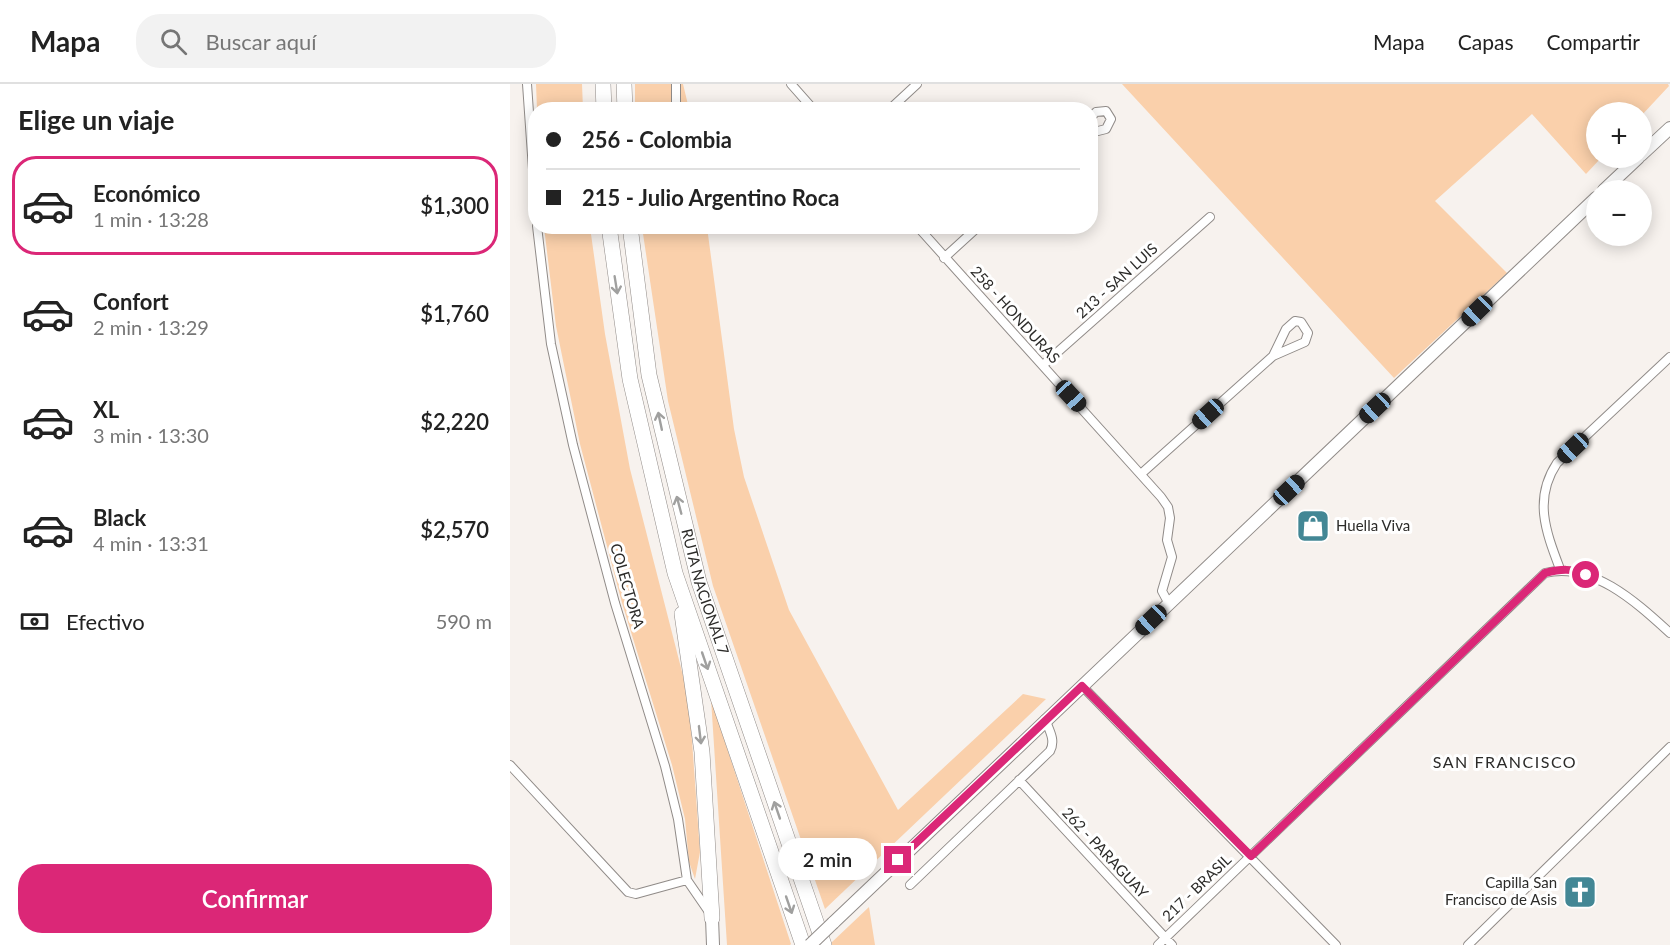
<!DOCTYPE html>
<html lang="es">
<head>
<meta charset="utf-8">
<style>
	:root { --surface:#fff; --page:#f2f2f2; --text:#222; --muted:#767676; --line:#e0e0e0; --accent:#db2777 }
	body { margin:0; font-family:Lato,sans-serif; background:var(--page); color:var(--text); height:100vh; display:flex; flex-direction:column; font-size:22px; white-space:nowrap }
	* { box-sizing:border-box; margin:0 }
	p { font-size:20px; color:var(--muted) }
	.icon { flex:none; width:33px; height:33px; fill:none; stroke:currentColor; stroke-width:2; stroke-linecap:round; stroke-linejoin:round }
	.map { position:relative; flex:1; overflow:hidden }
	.drawer { display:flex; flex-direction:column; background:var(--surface); width:510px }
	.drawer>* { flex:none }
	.hud { position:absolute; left:18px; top:18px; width:570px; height:132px; border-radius:24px; box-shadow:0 3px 15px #0003; display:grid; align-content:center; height:132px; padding:0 18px; background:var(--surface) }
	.tools { position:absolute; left:1076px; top:18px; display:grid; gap:12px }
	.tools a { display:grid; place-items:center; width:66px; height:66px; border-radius:50%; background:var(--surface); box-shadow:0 3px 15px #0003; font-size:30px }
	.end { position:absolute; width:27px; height:27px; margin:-14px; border:8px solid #db2777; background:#fff; box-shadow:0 0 0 3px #fff }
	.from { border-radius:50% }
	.bubble { position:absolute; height:42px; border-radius:21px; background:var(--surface); box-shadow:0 3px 15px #0003; font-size:20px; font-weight:600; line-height:42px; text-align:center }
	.car { position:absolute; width:18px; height:36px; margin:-18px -9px; border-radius:8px; box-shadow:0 0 4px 2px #0007; background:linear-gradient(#222 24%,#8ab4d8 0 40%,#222 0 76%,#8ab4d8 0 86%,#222 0) }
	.hud b { display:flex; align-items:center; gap:21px; height:57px; font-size:22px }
	.hud b+b { border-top:2px solid var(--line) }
	.hud i { width:15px; height:15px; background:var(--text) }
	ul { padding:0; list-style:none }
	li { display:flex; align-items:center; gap:18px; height:99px; margin:0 12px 9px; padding:0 6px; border:3px solid transparent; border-radius:24px }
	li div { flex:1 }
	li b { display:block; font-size:22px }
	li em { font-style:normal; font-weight:600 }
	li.selected { border-color:var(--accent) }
	li>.icon { width:54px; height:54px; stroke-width:1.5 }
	h2 { padding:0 18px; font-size:27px; line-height:72px }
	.pay { display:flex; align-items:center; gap:15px; height:66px; padding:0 18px; font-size:22px }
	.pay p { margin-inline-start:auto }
	.primary-button { display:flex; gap:12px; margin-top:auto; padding:12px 18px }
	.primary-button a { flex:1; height:69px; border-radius:24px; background:var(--accent); color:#fff; font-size:24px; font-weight:600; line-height:69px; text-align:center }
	header { display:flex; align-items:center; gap:36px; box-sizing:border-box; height:84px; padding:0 30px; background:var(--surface); border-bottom:2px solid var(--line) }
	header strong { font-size:28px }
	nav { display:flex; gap:33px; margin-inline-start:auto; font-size:21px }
	.search { width:420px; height:54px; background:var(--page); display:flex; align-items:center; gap:15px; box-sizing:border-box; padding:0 21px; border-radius:24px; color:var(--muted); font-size:22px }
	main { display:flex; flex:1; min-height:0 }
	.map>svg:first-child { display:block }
</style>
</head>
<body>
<header>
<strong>Mapa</strong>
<div class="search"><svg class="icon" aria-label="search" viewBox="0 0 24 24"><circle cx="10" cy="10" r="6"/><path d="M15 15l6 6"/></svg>Buscar aquí</div>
<nav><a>Mapa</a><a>Capas</a><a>Compartir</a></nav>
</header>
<main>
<section class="drawer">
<h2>Elige un viaje</h2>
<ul>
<li class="selected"><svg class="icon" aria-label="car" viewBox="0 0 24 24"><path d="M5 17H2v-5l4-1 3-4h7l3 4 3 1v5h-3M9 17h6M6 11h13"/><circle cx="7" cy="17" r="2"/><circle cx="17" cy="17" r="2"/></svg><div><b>Económico</b><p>1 min · 13:28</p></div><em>$1,300</em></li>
<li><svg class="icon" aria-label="car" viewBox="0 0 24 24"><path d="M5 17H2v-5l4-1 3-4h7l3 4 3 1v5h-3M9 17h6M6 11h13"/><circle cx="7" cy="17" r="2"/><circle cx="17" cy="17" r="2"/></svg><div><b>Confort</b><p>2 min · 13:29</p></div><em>$1,760</em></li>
<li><svg class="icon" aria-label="car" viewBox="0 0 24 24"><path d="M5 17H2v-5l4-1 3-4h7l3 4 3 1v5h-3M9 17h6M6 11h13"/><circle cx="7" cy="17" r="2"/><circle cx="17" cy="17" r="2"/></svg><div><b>XL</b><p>3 min · 13:30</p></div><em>$2,220</em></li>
<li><svg class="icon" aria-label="car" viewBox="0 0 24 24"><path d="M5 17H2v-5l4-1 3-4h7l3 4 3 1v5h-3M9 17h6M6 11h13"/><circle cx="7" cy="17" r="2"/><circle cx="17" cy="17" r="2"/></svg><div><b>Black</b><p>4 min · 13:31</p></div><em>$2,570</em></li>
</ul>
<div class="pay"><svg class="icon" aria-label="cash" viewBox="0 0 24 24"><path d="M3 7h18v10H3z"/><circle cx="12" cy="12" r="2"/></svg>Efectivo<p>590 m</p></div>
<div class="primary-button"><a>Confirmar</a></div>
</section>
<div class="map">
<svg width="1160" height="861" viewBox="0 0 1160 861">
	<rect width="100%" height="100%" fill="#f7f2ee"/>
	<!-- green -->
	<path fill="#fad0ab" d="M26 0H72L73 25H27Z
		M125 0H173L179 25H125Z
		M612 0H1158L1159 2 1131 32V28H1086V74H1091L1076 90 1022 30 925 117 997 189 884 294Z
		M34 143H80L95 250 120 385 179 615 190 768 185 795 179 778 175 735 162 681 112 519 70 360 46 242Z
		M132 143H197L224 345 234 393 279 526 388 726 513 610 536 615 315 825 203 502 158 317Z
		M201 615 281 860 280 861H217Z
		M359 823 365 861H322L321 859Z"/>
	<!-- building -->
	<path fill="#65615d" d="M1068 795 1083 811 1072 821 1057 804Z"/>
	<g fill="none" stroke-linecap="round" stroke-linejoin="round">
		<!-- street casing -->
		<g stroke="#908b88" stroke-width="10">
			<path id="street" d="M17 0 26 128
				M281 0 304 26
				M166 26V0
				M379 26 407 0
				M580 34 586 28 596 27 601 35 596 45 580 49
				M27 142 41 260 63 361 105 519 155 682 168 735 177 796 199 828
				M407 142 651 413 658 423 660 434 657 456 662 473 652 507 659 520
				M434 174 469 142
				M533 281 700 133
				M632 389 763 272 795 258 798 249 791 238 785 237 776 245 763 272
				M1050 485C1036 448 1023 415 1047 379L1160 273
				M572 602 826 861
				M0 681 118 808 126 810 177 796
				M509 696 662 861
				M400 801 540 667C546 656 539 646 535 635
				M648 861 1035 489C1082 477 1127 519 1160 549
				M958 861 1160 663"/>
		</g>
		<!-- secondary casing -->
		<g stroke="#908b88" stroke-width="14">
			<path id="secondary" d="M1131 71 1160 44
				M1094 106 1128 74
				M202 834 203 861
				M323 839 1086 114"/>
		</g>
		<!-- highway casing -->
		<g stroke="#908b88" stroke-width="16">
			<g id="highway">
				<path d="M93 0 94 26"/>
				<path d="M114 0 115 26"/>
				<path d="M99 142 120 295 165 489 293 861"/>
				<path id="s1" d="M120 142 139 291 189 498 314 861"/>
				<path d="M172 530 192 668 202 834"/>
			</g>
		</g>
		<!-- street -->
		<use href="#street" stroke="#fff" stroke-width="8"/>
		<!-- secondary -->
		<use href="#secondary" stroke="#fff" stroke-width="12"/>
		<!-- highway -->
		<use href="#highway" stroke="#fff" stroke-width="15"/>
		<!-- secondary-bridge casing -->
		<g stroke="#908b88" stroke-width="14" stroke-linecap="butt">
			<path id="secondary-bridge" d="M300 861 323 839"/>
		</g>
		<!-- secondary-bridge -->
		<use href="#secondary-bridge" stroke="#fff" stroke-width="12"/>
	</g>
	<!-- one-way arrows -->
	<defs><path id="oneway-shaft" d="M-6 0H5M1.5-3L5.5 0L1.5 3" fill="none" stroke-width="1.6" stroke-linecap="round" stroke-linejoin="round" transform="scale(1.5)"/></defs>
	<g stroke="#a0a09f">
		<use href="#oneway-shaft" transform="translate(106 201) rotate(81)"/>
		<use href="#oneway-shaft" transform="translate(150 337) rotate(-102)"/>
		<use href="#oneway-shaft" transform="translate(169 421) rotate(-105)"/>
		<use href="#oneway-shaft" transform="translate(195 577) rotate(71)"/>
		<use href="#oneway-shaft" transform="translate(190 651) rotate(83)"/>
		<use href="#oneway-shaft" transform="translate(267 726) rotate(-109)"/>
		<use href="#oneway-shaft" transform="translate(279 821) rotate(71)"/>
	</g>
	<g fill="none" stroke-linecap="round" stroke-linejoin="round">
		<!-- route -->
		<path stroke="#db2777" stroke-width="8" d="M388 776 572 602 741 772 1035 489C1051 485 1062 484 1076 491"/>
	</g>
	<!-- icons -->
	<defs>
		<g id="shop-square" transform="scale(1.725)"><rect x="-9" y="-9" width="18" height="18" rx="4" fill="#438795" stroke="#fff"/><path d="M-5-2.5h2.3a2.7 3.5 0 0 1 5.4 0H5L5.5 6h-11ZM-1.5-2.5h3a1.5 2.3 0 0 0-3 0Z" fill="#fff"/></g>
		<g id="church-square" transform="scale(1.725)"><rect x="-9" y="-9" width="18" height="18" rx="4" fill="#438795" stroke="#fff"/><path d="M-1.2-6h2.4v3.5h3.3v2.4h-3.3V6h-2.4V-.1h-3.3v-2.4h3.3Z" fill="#fff"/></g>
	</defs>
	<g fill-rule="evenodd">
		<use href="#shop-square" x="803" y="442"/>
		<use href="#church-square" x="1070" y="808"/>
	</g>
	<g text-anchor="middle" stroke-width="6" stroke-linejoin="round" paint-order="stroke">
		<!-- street labels -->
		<g font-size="15" fill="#2c2b29" stroke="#fff">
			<text transform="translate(607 197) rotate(-42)" y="5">213 - SAN LUIS</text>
			<text transform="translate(505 231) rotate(48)" y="5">258 - HONDURAS</text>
			<text transform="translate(117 502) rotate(74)" y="5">COLECTORA</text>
			<text dy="5" stroke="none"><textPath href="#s1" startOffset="374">RUTA NACIONAL 7</textPath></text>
			<text transform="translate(595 769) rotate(47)" y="5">262 - PARAGUAY</text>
			<text transform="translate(687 804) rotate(-44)" y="5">217 - BRASIL</text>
		</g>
		<!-- poi labels -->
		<g font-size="15" fill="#2c2b29" stroke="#fff" text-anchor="start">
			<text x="826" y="447">Huella Viva</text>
			<text x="1047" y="804" text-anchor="end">Capilla San<tspan x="1047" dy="17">Francisco de Asis</tspan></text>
		</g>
		<!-- neighbourhood labels -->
		<g font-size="16" letter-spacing="1.5" fill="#2c2b29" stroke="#fff">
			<text x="995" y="684">SAN FRANCISCO</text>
		</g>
	</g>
</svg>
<div class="tools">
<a>+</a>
<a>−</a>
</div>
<i class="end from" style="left:1076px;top:491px"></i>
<i class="end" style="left:388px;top:776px"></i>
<div class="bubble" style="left:268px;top:754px;width:99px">2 min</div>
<i class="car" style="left:967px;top:227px;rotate:226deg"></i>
<i class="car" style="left:561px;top:312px;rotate:137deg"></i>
<i class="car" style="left:865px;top:324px;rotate:227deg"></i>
<i class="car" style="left:698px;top:330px;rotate:228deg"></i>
<i class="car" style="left:1063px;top:364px;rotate:227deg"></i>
<i class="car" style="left:779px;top:406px;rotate:47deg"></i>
<i class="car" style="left:641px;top:536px;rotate:227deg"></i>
<div class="hud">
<b><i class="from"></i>256 - Colombia</b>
<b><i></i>215 - Julio Argentino Roca</b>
</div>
</div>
</main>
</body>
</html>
